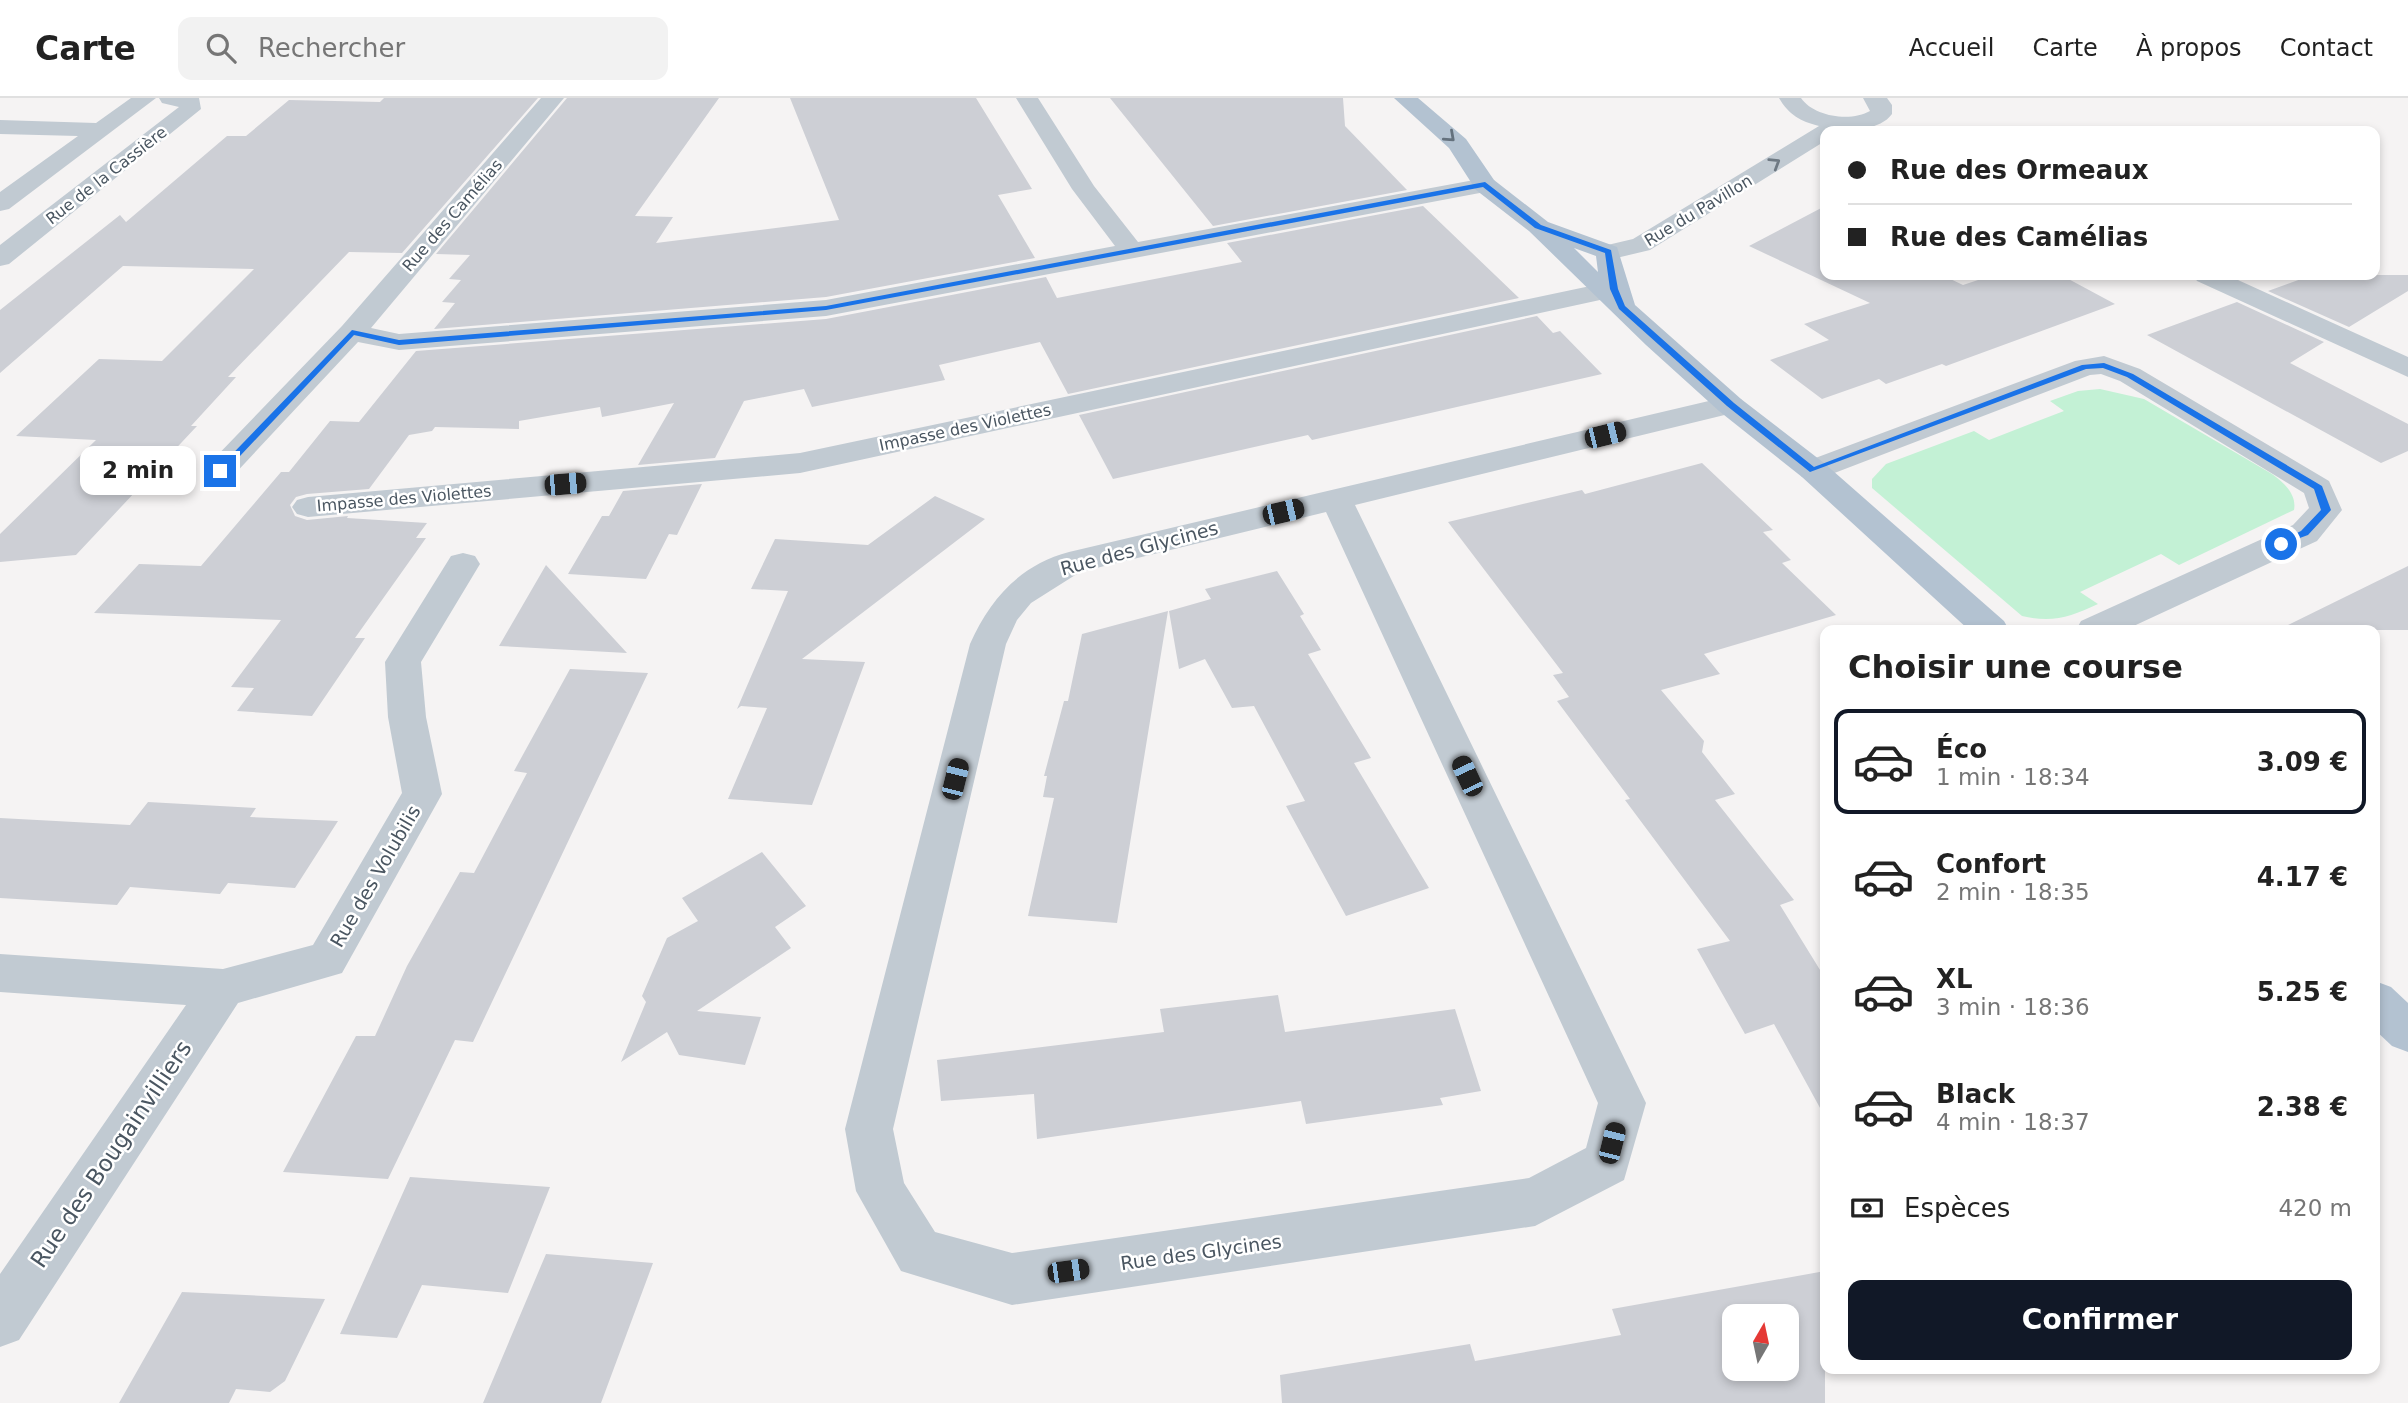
<!DOCTYPE html>
<html lang="fr">
<head>
<meta charset="utf-8">
<style>
	:root { --surface:#fff; --page:#f2f2f2; --text:#222; --muted:#767676; --line:#e0e0e0; --accent:#111827 }
	body { margin:0; font-family:"DejaVu Sans",sans-serif; background:var(--page); color:var(--text); height:100vh; display:flex; flex-direction:column; font-size:26px; white-space:nowrap }
	* { box-sizing:border-box; margin:0 }
	p { font-size:23px; color:var(--muted) }
	.icon { flex:none; width:38px; height:38px; fill:none; stroke:currentColor; stroke-width:2; stroke-linecap:round; stroke-linejoin:round }
	.map { position:relative; flex:1; overflow:hidden }
	.sheet { position:absolute; left:1820px; top:527px; width:560px; height:749px; display:flex; flex-direction:column; background:var(--surface); border-radius:14px; box-shadow:0 4px 10px #0003 }
	.sheet>* { flex:none }
	.hud { position:absolute; left:1820px; top:28px; width:560px; height:154px; border-radius:14px; box-shadow:0 4px 10px #0003; display:grid; align-content:center; height:154px; padding:0 28px; background:var(--surface) }
	.needle { width:46px; rotate:9deg }
	.buttons { position:absolute; left:1722px; top:1206px; display:grid; gap:14px }
	.buttons a { display:grid; place-items:center; width:77px; height:77px; border-radius:14px; background:var(--surface); box-shadow:0 4px 10px #0003; font-size:35px }
	.end { position:absolute; width:32px; height:32px; margin:-16px; border:9px solid #1a73e8; background:#fff; box-shadow:0 0 0 4px #fff }
	.from { border-radius:50% }
	.bubble { position:absolute; height:49px; border-radius:14px; background:var(--surface); box-shadow:0 4px 10px #0003; font-size:23px; font-weight:700; line-height:49px; text-align:center }
	.car { position:absolute; width:21px; height:42px; margin:-21px -10px; border-radius:9px; box-shadow:0 0 5px 2px #0007; background:linear-gradient(#222 24%,#8ab4d8 0 40%,#222 0 76%,#8ab4d8 0 86%,#222 0) }
	.hud b { display:flex; align-items:center; gap:24px; height:66px; font-size:26px }
	.hud b+b { border-top:2px solid var(--line) }
	.hud i { width:18px; height:18px; background:var(--text) }
	ul { padding:0; list-style:none }
	li { display:flex; align-items:center; gap:21px; height:105px; margin:0 14px 10px; padding:0 14px; border:4px solid transparent; border-radius:14px }
	li div { flex:1 }
	li b { display:block; font-size:26px }
	li em { font-style:normal; font-weight:700 }
	li.active { border-color:var(--accent) }
	li>.icon { width:63px; height:63px; stroke-width:1.5 }
	h2 { padding:0 28px; font-size:32px; line-height:84px }
	.pay { display:flex; align-items:center; gap:18px; height:77px; padding:0 28px; font-size:26px }
	.pay p { margin-inline-start:auto }
	.primary-button { display:flex; gap:14px; margin-top:auto; padding:14px 28px }
	.primary-button a { flex:1; height:80px; border-radius:14px; background:var(--accent); color:#fff; font-size:28px; font-weight:700; line-height:80px; text-align:center }
	header { display:flex; align-items:center; gap:42px; box-sizing:border-box; height:98px; padding:0 35px; background:var(--surface); border-bottom:2px solid var(--line) }
	header strong { font-size:33px }
	nav { display:flex; gap:38px; margin-inline-start:auto; font-size:24px }
	.search { width:490px; height:63px; background:var(--page); display:flex; align-items:center; gap:18px; box-sizing:border-box; padding:0 24px; border-radius:14px; color:var(--muted); font-size:26px }
	.map>svg:first-child { display:block }
</style>
</head>
<body>
<header>
<strong>Carte</strong>
<div class="search"><svg class="icon" aria-label="search" viewBox="0 0 24 24"><circle cx="10" cy="10" r="6"/><path d="M15 15l6 6"/></svg>Rechercher</div>
<nav><a>Accueil</a><a>Carte</a><a>À propos</a><a>Contact</a></nav>
</header>
<div class="map">
<svg width="2408" height="1305" viewBox="0 0 2408 1305">
	<rect width="100%" height="100%" fill="#f5f3f3"/>
	<!-- green -->
	<path fill="#c3f1d5" d="M2100 291 2144 301 2272 376C2284 385 2297 396 2294 412L2179 467 2161 456 2080 494 2098 506C2070 519 2053 525 2022 518L1872 390V381L1886 366 1974 333 1989 342 2064 313 2050 303 2078 293Z"/>
	<!-- building -->
	<path fill="#cdcfd5" fill-rule="evenodd" d="M384 0H538L402 155 349 154 228 279H236L191 328H197L76 457 0 464V436L96 342 16 338 99 261 162 263 254 171 123 168 0 275V212L120 117 126 124 227 38H246L289 2 380 4Z
		M567 0H719L635 118 673 119 656 145 839 122 790 0H976L1032 91 998 97 1035 160 826 199 434 231 455 205 442 204 461 182 449 181 470 157 436 156Z
		M1110 0H1343L1345 28 1407 92 1213 128Z
		M1423 108 1519 200 1068 296 1040 244 939 267 945 282 812 309 804 291 744 303 715 360 638 367 674 305 602 319 600 309 519 323V331L435 329 432 333 409 337 369 391 307 396 296 399 290 407 295 418 307 422 348 418 347 420 427 425 416 440H426L355 540H365L312 618 237 613 254 590 231 589 281 522 94 515 139 466 201 468 281 374H289L330 323 359 324 416 253 826 221 1046 179 1057 200 1242 164 1227 145Z
		M1825 108V177H1942L1963 187 1993 177H2061L2115 206 1946 268 1942 266 1886 286 1879 281 1822 301 1770 262 1829 242 1804 226 1870 205 1749 148Z
		M2312 177H2408V193L2349 229 2268 193Z
		M2237 204 2324 244 2290 265 2408 326V353L2381 365 2147 237Z
		M1537 218 1553 235 1560 233 1602 276 1312 342 1308 337 1113 381 1079 317Z
		M1702 365 1773 432 1763 434 1791 462 1782 465 1836 517 1704 556 1720 576 1661 592 1704 643 1702 654 1735 696 1715 702 1794 802 1780 807 1825 880V1019L1774 926 1745 936 1697 851 1730 843 1625 702 1630 701 1557 603 1569 599 1553 577 1563 575 1448 424 1582 392 1585 396Z
		M702 386 677 437 669 436 646 481 568 476 602 418H609L623 393Z
		M935 398 985 421 802 561 865 564 812 707 728 701 767 610 741 608 737 611 788 493 751 491 775 441 868 447Z
		M546 467 627 555 499 548Z
		M2408 468V532H2278Z
		M1277 473 1304 516 1300 518 1321 552 1308 556 1371 660 1354 665 1429 790 1346 818 1286 708 1305 703 1254 608 1232 610 1205 561 1179 571 1169 513 1211 501 1205 491Z
		M1168 513 1117 825 1028 818 1054 700 1043 699 1047 678H1044L1064 603H1068L1082 536Z
		M570 571 648 575 473 944 455 942 388 1081 283 1074 356 938H375L407 868 460 774 474 775 527 675 514 673Z
		M148 704 256 710 250 719 338 723 295 790 228 785 220 796 130 789 117 807 0 800V720L130 727Z
		M762 754 806 808 775 829 791 850 697 913 761 919 745 967 679 957 667 934 621 964 646 904 642 898 667 840 698 823 682 800Z
		M1278 897 1285 934 1455 911 1481 993 1440 1000 1443 1007 1306 1026 1301 1003 1037 1041 1034 996 941 1003 937 962 1164 934 1160 911Z
		M410 1079 550 1089 508 1195 422 1187 397 1240 340 1236Z
		M546 1156 653 1165 601 1305H483Z
		M1825 1173V1305H1282L1280 1277 1470 1246 1475 1263 1621 1237 1612 1211ZM1734 1218H1787V1270H1734Z
		M182 1194 325 1201 285 1283 270 1294 236 1291 229 1305H119Z"/>
	<g fill="none" stroke-linecap="round" stroke-linejoin="round">
		<!-- minor -->
		<path fill="#c1cad2" fill-rule="evenodd" d="M131 0H156L9 111 0 113V94L78 38 0 36V22L96 25Z
			M159 0H199L201 11 9 166 0 168V147L179 9 162 5Z
			M541 0H564L371 230 399 236 826 202 1115 148 1072 91 1016 0H1038L1094 88 1138 144 1485 80 1494 82 1497 87 1494 92 1485 94 826 218 399 252 358 244 231 380 220 383 209 380 204 373 209 366 342 228Z
			M1779 0H1801C1814 19 1851 24 1870 13L1863 0H1887L1892 7V16C1879 34 1845 33 1825 33V43L1650 152 1608 162 1599 159 1595 154 1599 149 1633 141 1819 28C1800 23 1789 17 1779 0Z
			M2193 177H2227L2408 259V279L2197 183Z
			M1614 183 1623 185 1627 191 1623 197 800 375 308 419 297 416 292 409 297 402 308 399 800 355Z
			M2104 258 2140 271 2329 383 2342 412 2317 443 2125 532H2076L2081 523 2293 427 2309 410 2304 395 2120 283 2101 276 2090 277 1824 379 1813 382 1802 379 1797 372 1802 365 2075 263Z
			M1730 298 1741 301 1745 307 1741 313 1355 407 1646 1005 1624 1082 1535 1128 1012 1207 901 1173 856 1093 845 1031 970 546C990 501 1020 467 1069 454ZM1326 414 1598 1005 1586 1050 1529 1080 1012 1155 935 1134 904 1085 893 1031 1006 546 1017 522 1031 505 1080 474Z
			M463 455 475 458 480 466 421 564 426 619 442 696 342 875 238 905 19 1242 0 1249V1176L186 907 0 894V856L223 871 313 847 402 695 388 619 385 564 451 458Z"/>
		<!-- major -->
		<path fill="#b3c2d1" fill-rule="evenodd" d="M1394 0H1418L1466 41 1494 82 1548 124 1617 149 1635 207 1741 301 1824 365 2004 523 2009 532H1969L1802 379 1719 313 1646 247 1529 133 1476 92 1449 50ZM1574 150 1596 158 1598 174Z
			M2375 883 2391 889 2408 905V954L2392 948 2375 932Z"/>
	</g>
	<!-- one-way arrows -->
	<defs><path id="oneway-chevron" d="M-2-3.5L2.5 0L-2 3.5" fill="none" stroke-width="1.6" stroke-linecap="round" stroke-linejoin="round" transform="scale(1.75)"/></defs>
	<use stroke="#64717d" href="#oneway-chevron" transform="translate(1450 39) rotate(42)"/>
	<use stroke="#6e7983" href="#oneway-chevron" transform="translate(1775 65) rotate(-32)"/>
	<!-- route -->
	<path fill="#1a73e8" d="M1485 84 1541 127 1611 152 1618 191 1625 208 1734 305 1814 369 2082 267 2104 265 2133 276 2322 388 2331 412 2308 437 2278 448V444L2301 433 2321 412 2314 391 2127 279 2103 270 2086 271 1810 374 1727 308 1619 211 1610 191 1605 155 1535 130 1483 89 826 212 399 247 354 237 224 375 216 373 352 232 399 242 826 208Z"/>
	<g text-anchor="middle" stroke-width="5" stroke-linejoin="round" paint-order="stroke">
		<!-- far-street labels -->
		<g font-size="16" fill="#4a5661" stroke="#fff">
			<text transform="translate(106 77) rotate(-38)" y="6">Rue de la Cassière</text>
			<text transform="translate(1698 112) rotate(-31)" y="6">Rue du Pavillon</text>
			<text transform="translate(452 117) rotate(-49)" y="6">Rue des Camélias</text>
			<text transform="translate(965 329) rotate(-12)" y="6">Impasse des Violettes</text>
			<text transform="translate(404 400) rotate(-5)" y="6">Impasse des Violettes</text>
		</g>
		<!-- street labels -->
		<g font-size="19" fill="#4a5661" stroke="#fff">
			<text transform="translate(1139 450) rotate(-15)" y="7">Rue des Glycines</text>
			<text transform="translate(375 778) rotate(-60)" y="7">Rue des Volubilis</text>
			<text transform="translate(1201 1154) rotate(-8)" y="7">Rue des Glycines</text>
		</g>
		<!-- near-street labels -->
		<g font-size="23" fill="#4a5661" stroke="#fff">
			<text transform="translate(111 1056) rotate(-56)" y="8">Rue des Bougainvilliers</text>
		</g>
	</g>
</svg>
<div class="buttons">
<a><svg class="needle" viewBox="-14 -14 28 28"><path d="M0-13l5 13h-10z" fill="#e53935"/><path d="M0 13l5-13h-10z" fill="#767676"/></svg></a>
</div>
<i class="end from" style="left:2281px;top:446px"></i>
<i class="end" style="left:220px;top:373px"></i>
<div class="bubble" style="left:80px;top:348px;width:116px">2 min</div>
<i class="car" style="left:1605px;top:337px;rotate:76deg"></i>
<i class="car" style="left:565px;top:386px;rotate:85deg"></i>
<i class="car" style="left:1283px;top:414px;rotate:77deg"></i>
<i class="car" style="left:1467px;top:678px;rotate:335deg"></i>
<i class="car" style="left:955px;top:681px;rotate:14deg"></i>
<i class="car" style="left:1612px;top:1045px;rotate:14deg"></i>
<i class="car" style="left:1068px;top:1173px;rotate:82deg"></i>
<div class="hud">
<b><i class="from"></i>Rue des Ormeaux</b>
<b><i></i>Rue des Camélias</b>
</div>
<section class="sheet">
<h2>Choisir une course</h2>
<ul>
<li class="active"><svg class="icon" aria-label="car" viewBox="0 0 24 24"><path d="M5 17H2v-5l4-1 3-4h7l3 4 3 1v5h-3M9 17h6M6 11h13"/><circle cx="7" cy="17" r="2"/><circle cx="17" cy="17" r="2"/></svg><div><b>Éco</b><p>1 min · 18:34</p></div><em>3.09 €</em></li>
<li><svg class="icon" aria-label="car" viewBox="0 0 24 24"><path d="M5 17H2v-5l4-1 3-4h7l3 4 3 1v5h-3M9 17h6M6 11h13"/><circle cx="7" cy="17" r="2"/><circle cx="17" cy="17" r="2"/></svg><div><b>Confort</b><p>2 min · 18:35</p></div><em>4.17 €</em></li>
<li><svg class="icon" aria-label="car" viewBox="0 0 24 24"><path d="M5 17H2v-5l4-1 3-4h7l3 4 3 1v5h-3M9 17h6M6 11h13"/><circle cx="7" cy="17" r="2"/><circle cx="17" cy="17" r="2"/></svg><div><b>XL</b><p>3 min · 18:36</p></div><em>5.25 €</em></li>
<li><svg class="icon" aria-label="car" viewBox="0 0 24 24"><path d="M5 17H2v-5l4-1 3-4h7l3 4 3 1v5h-3M9 17h6M6 11h13"/><circle cx="7" cy="17" r="2"/><circle cx="17" cy="17" r="2"/></svg><div><b>Black</b><p>4 min · 18:37</p></div><em>2.38 €</em></li>
</ul>
<div class="pay"><svg class="icon" aria-label="cash" viewBox="0 0 24 24"><path d="M3 7h18v10H3z"/><circle cx="12" cy="12" r="2"/></svg>Espèces<p>420 m</p></div>
<div class="primary-button"><a>Confirmer</a></div>
</section>
</div>
</body>
</html>
